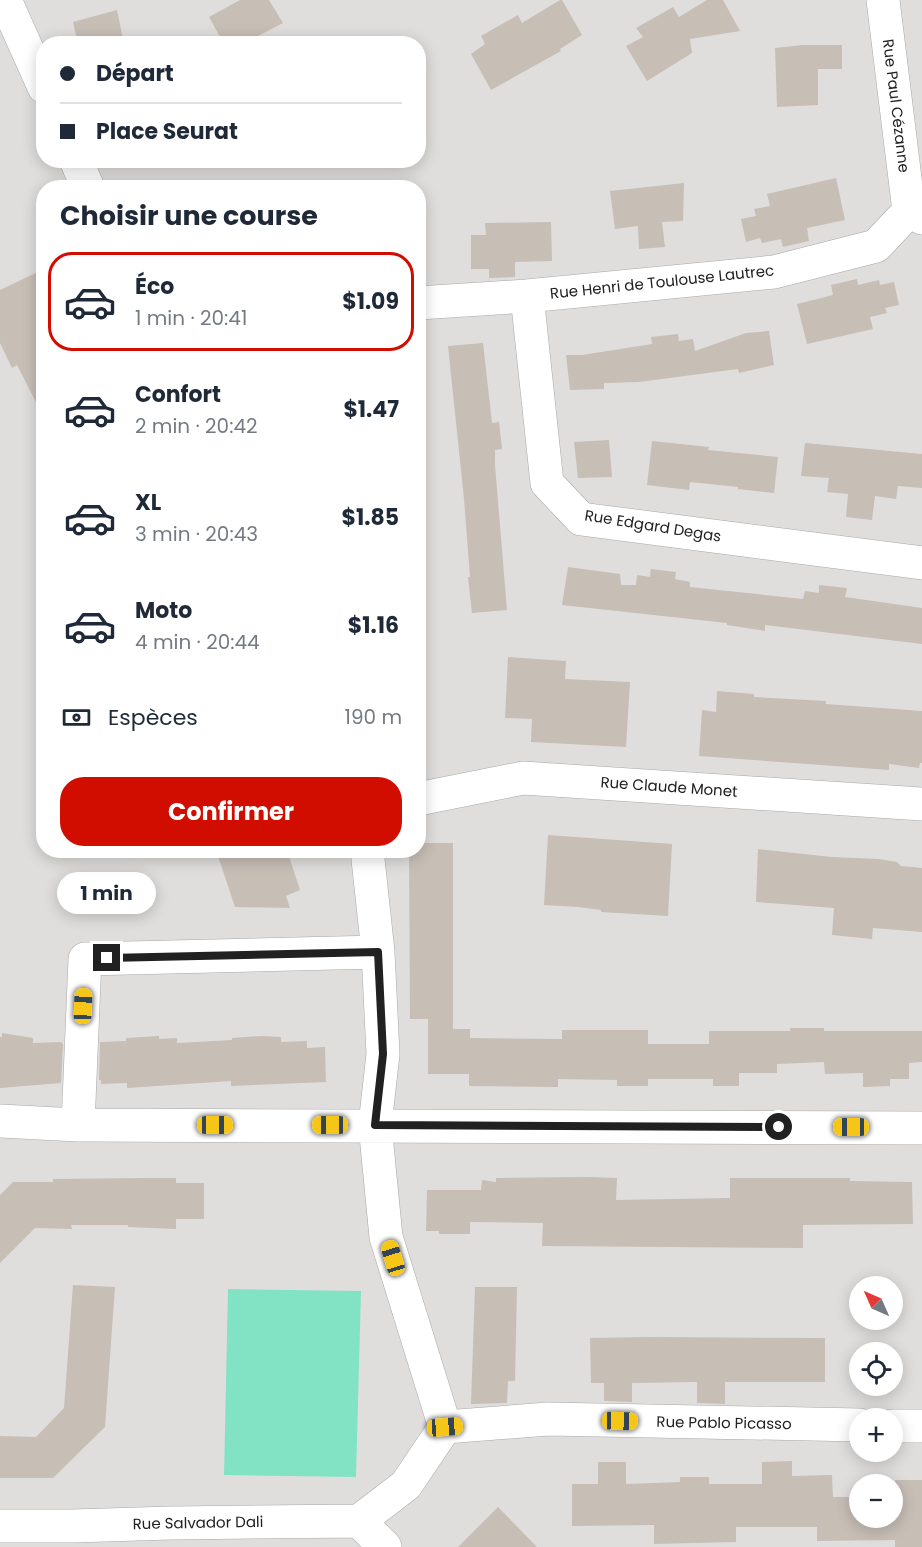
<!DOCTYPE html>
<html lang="fr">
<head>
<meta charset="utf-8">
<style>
	:root { --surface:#fff; --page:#f6f6f7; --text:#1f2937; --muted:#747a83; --line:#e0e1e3; --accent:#d10d00 }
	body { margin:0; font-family:Poppins,sans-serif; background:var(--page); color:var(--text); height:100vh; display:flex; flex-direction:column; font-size:22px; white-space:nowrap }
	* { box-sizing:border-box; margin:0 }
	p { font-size:20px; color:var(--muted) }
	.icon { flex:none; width:33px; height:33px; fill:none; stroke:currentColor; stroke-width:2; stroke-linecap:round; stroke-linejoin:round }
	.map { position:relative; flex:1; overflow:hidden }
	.drawer { position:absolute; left:36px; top:180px; width:390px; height:678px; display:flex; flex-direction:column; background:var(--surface); border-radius:24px; box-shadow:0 3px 15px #0003 }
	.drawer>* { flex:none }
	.top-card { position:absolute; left:36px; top:36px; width:390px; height:132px; border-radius:24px; box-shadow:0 3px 15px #0003; display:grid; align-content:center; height:132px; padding:0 24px; background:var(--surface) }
	.needle { width:39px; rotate:315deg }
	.controls { position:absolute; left:849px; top:1276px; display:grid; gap:12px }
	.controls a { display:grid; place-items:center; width:54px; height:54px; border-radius:50%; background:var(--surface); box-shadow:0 3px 15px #0003; font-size:30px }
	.end { position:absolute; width:27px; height:27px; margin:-14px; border:8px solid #212121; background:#fff; box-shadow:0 0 0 3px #fff }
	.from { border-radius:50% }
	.bubble { position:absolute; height:42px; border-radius:21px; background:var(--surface); box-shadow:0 3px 15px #0003; font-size:20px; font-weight:700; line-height:42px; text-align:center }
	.car { position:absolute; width:18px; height:36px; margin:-18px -9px; border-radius:8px; box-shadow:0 0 4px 2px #0007; background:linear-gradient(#f5c518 24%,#345 0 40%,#f5c518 0 76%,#345 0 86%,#f5c518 0) }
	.top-card b { display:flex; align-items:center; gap:21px; height:57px; font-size:22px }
	.top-card b+b { border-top:2px solid var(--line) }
	.top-card i { width:15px; height:15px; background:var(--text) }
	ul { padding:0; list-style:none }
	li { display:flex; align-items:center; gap:18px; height:99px; margin:0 12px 9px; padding:0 12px; border:3px solid transparent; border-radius:24px }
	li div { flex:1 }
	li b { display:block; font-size:22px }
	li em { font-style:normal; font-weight:700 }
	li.current { border-color:var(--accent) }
	li>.icon { width:54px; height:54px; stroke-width:1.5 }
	h2 { padding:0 24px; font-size:27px; line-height:72px }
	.pay { display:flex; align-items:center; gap:15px; height:66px; padding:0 24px; font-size:22px }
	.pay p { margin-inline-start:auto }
	.primary-button { display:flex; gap:12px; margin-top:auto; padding:12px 24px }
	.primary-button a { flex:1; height:69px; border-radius:24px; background:var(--accent); color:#fff; font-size:24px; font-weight:700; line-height:69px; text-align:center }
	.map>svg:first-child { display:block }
</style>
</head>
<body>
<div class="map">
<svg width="922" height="1547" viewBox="0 0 922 1547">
	<rect width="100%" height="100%" fill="#f1eee7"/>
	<!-- residential -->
	<path fill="#dfdedd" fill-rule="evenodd" d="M0 0H922V1547H0ZM44 44H418V160H44ZM44 188H418V850H44ZM860 1287H892V1320H860ZM860 1353H892V1386H860ZM860 1419H892V1452H860ZM860 1485H892V1518H860Z"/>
	<!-- pitch -->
	<path fill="#82e3c4" d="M228 1289 361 1291 356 1477 224 1475Z"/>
	<!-- building -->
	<path fill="#c7beb6" d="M240 0H269L283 23 258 36 262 44H224L209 17Z
		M560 0H562L582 35 560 49 561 51 491 90 471 54 485 44 481 36 518 15 522 23Z
		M707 0H723L740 31 690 39 692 53 647 81 626 46 643 37 636 28 673 7 679 17Z
		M117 10 124 44H78L73 22Z
		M802 45H842V69H818V105L777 107 775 48Z
		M836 178 845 220 807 228 809 241 783 247 781 239 762 243 760 238 746 242 741 219 756 216 754 209 770 206 767 194Z
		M684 183 683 221 662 222 665 247 639 249 638 226 615 229 610 191Z
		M551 222 552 261 515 262V277L489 278V269H471V235H486L485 223Z
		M44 269V418L17 365 12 368 0 343V290Z
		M857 279 858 285 879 280 880 285 894 282 899 305 885 308 887 313 870 317 873 329 807 344 797 304 833 295 831 285Z
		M769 331 774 365 739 373 738 369 639 382 604 383V389L570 390 566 355H582L652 344 651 337 678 334 679 341 693 339 695 351 746 333Z
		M483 343 492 423 499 422 502 449 495 450V465L507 610 472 613 468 577H470L464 499 448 346Z
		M609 440 612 477 578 478 574 442Z
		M652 441 709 447 708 450 778 457 774 493 738 489V487L690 482 689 490 647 485Z
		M805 443 922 454V488L898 486 896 499 875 496 872 520 846 517 848 494 827 492 829 478 801 476Z
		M568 567 620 574 621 585H636L637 575 650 577 651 569 676 572 675 579 690 582V587L803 599 805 591 819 593V585L847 588 845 597 922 608V644L765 625V631L727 625V623L562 605Z
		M508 657 566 661 565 679 630 682 626 747 531 742 532 719 505 718Z
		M717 691 754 694V697L826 701V704L922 711V763H920L919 768 889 764V770L699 756 702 710 716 712Z
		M548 835 672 844 668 916 601 912V910L578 907 544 905Z
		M418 843H453V1029H470V1038L562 1039V1030H648V1044H709V1031H790V1028H824V1031H922V1062L909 1063V1079H890V1086L863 1087V1073L825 1074 824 1062 777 1064V1073H739V1086H713V1079H648V1086H617V1080L558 1079V1087L469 1086V1074H428V1019H410L409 850H418Z
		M758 849 832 857 879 859 897 862 901 866 922 868V932L873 928 872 939 832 935 834 908 756 902Z
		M216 850H287L300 890 286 896 290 908 235 907Z
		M2 1033 33 1038V1043L61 1042 63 1044 61 1083 0 1088V1037H2Z
		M159 1036V1039L177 1038V1043L232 1040V1038L261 1036 281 1037V1042L307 1041V1048L325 1047 326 1082 231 1086V1081L127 1088V1083L101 1084V1080H99L100 1042 126 1041V1038Z
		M590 1177 617 1178 616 1200 730 1198V1178H850V1181L912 1182 913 1224 803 1225V1248L542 1246 543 1223 470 1222V1234H439V1231H426L427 1190H481L482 1180 496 1182V1178Z
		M145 1178H176V1183H204V1219H176V1229L128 1227V1225H71L72 1229 35 1228 0 1263V1195L13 1182H53V1179Z
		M73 1285 115 1287 105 1427 53 1478H0V1436L36 1437 64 1408Z
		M475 1287H517L515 1381H508L507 1403 471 1404Z
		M648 1337 825 1338V1382H725V1404L697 1403V1382L632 1383V1402L604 1401V1383H591L590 1338Z
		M792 1461V1476L832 1475 833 1497H860V1518H892L895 1480H922V1547H895V1540L817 1541V1527H736V1542L654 1544V1525L572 1526V1484H598V1462H626V1484L680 1482V1477H709V1484H762V1462Z
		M498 1507 537 1547H458Z"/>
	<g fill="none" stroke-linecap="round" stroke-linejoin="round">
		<!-- minor casing -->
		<g stroke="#a8a8a8" stroke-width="34">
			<path id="minor" d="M5 0 44 87
				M883 0 909 211
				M76 160 88 188
				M527 296 547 483 581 519 922 563
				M418 303 527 296 774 272 876 246 909 211 922 218
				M418 799 523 778 922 804
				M367 850 378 952 383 1054 375 1125 386 1237 445 1427
				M0 1121 78 1125 922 1128
				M78 1125 85 959 378 952
				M892 1426H922
				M445 1427 548 1419 860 1425
				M359 1521 406 1485 445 1427
				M0 1526H73L171 1523 359 1521 385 1547"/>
		</g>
		<!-- minor -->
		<use href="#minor" stroke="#fff" stroke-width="33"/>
	</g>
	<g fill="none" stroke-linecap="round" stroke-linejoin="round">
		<!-- route -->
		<path stroke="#212121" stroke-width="8" d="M107 958 378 952 383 1054 375 1125 779 1127"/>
	</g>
	<g text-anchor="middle" stroke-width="4.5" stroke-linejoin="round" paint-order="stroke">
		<!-- street labels -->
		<g font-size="15" fill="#212121" stroke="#fff">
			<text transform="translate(896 106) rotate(83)" y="5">Rue Paul Cézanne</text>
			<text transform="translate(662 282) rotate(-6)" y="5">Rue Henri de Toulouse Lautrec</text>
			<text transform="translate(653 526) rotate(9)" y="5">Rue Edgard Degas</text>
			<text transform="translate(669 787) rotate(4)" y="5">Rue Claude Monet</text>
			<text transform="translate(724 1423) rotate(1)" y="5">Rue Pablo Picasso</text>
			<text transform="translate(198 1523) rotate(-1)" y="5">Rue Salvador Dali</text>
		</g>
	</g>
</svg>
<div class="controls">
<a><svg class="needle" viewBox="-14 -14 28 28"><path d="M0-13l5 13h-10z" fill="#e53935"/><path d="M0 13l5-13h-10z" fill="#747a83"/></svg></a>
<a><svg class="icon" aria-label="locate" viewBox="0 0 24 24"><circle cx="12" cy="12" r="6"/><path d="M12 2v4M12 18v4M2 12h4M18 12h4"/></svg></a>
<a>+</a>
<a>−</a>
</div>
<i class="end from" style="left:779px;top:1127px"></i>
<i class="end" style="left:107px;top:958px"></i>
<div class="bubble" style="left:57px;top:872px;width:99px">1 min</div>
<i class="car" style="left:83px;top:1006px;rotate:2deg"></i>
<i class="car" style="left:215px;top:1125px;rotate:90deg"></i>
<i class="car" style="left:330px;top:1125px;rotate:270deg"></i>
<i class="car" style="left:851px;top:1127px;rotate:270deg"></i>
<i class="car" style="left:393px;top:1258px;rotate:343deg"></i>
<i class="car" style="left:620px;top:1421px;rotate:91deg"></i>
<i class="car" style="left:445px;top:1427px;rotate:86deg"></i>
<div class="top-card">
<b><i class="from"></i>Départ</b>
<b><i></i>Place Seurat</b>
</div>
<section class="drawer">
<h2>Choisir une course</h2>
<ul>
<li class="current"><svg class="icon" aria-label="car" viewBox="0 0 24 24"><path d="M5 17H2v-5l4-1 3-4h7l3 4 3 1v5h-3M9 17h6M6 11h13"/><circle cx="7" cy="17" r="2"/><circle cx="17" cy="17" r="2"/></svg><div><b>Éco</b><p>1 min · 20:41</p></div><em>$1.09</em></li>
<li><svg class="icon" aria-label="car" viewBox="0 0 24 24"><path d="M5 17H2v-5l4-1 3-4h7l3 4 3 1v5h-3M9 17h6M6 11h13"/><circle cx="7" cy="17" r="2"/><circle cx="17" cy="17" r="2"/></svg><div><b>Confort</b><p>2 min · 20:42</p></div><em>$1.47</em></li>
<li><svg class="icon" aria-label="car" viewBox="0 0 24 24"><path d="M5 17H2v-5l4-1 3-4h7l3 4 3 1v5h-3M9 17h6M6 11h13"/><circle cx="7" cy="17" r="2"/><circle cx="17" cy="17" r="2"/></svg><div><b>XL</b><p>3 min · 20:43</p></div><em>$1.85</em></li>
<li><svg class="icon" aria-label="car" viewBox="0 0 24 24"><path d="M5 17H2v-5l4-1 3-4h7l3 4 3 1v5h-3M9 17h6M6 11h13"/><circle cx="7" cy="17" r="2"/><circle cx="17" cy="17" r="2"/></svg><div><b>Moto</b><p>4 min · 20:44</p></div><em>$1.16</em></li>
</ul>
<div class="pay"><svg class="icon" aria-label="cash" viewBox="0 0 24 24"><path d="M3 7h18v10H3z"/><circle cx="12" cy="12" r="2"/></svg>Espèces<p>190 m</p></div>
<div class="primary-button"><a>Confirmer</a></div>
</section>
</div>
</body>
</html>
